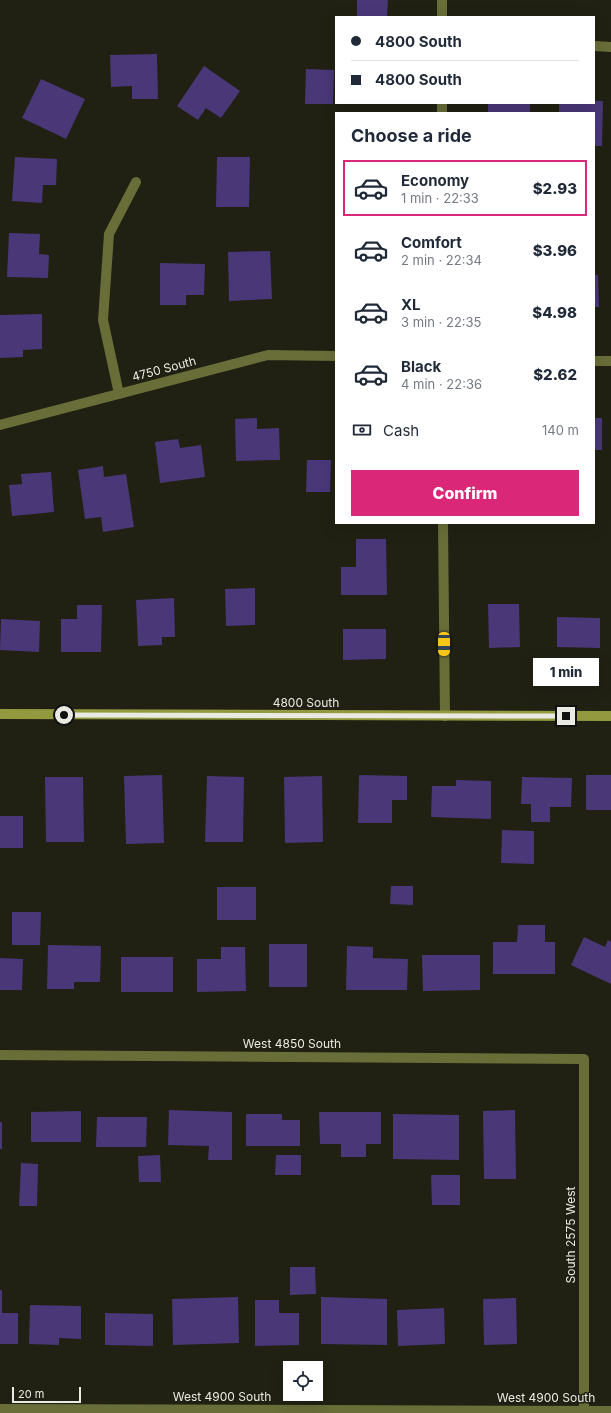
<!DOCTYPE html>
<html lang="en">
<head>
<meta charset="utf-8">
<style>
	:root { --surface:#fff; --page:#f2f2f3; --text:#1f2937; --muted:#747a83; --line:#e0e1e3; --accent:#db2777 }
	body { margin:0; font-family:Inter,sans-serif; background:var(--page); color:var(--text); height:100vh; display:flex; flex-direction:column; font-size:15px; white-space:nowrap }
	* { box-sizing:border-box; margin:0 }
	p { font-size:13px; color:var(--muted) }
	.icon { flex:none; width:22px; height:22px; fill:none; stroke:currentColor; stroke-width:2; stroke-linecap:round; stroke-linejoin:round }
	.map { position:relative; flex:1; overflow:hidden }
	.details { position:absolute; left:335px; top:112px; width:260px; height:412px; display:flex; flex-direction:column; background:var(--surface); border-radius:0px; box-shadow:0 4px 16px #0002 }
	.details>* { flex:none }
	.banner { position:absolute; left:335px; top:16px; width:260px; height:88px; border-radius:0px; box-shadow:0 4px 16px #0002; display:grid; align-content:center; height:88px; padding:0 16px; background:var(--surface) }
	.buttons { position:absolute; left:283px; top:1361px; display:grid; gap:8px }
	.buttons a { display:grid; place-items:center; width:40px; height:40px; border-radius:0px; background:var(--surface); box-shadow:0 4px 16px #0002; font-size:20px }
	.scale { position:absolute; left:12px; bottom:10px; width:69px; box-sizing:border-box; padding-left:4px; border:2px solid #e9eae1; border-top:0; font-size:11px; line-height:14px; white-space:nowrap; color:#e9eae1; -webkit-text-stroke:3px #202113; paint-order:stroke }
	.end { position:absolute; width:18px; height:18px; margin:-9px; border:5px solid #e9eae1; background:#111; box-shadow:0 0 0 2px #111 }
	.from { border-radius:50% }
	.bubble { position:absolute; height:28px; border-radius:0px; background:var(--surface); box-shadow:0 4px 16px #0002; font-size:13px; font-weight:800; line-height:28px; text-align:center }
	.car { position:absolute; width:12px; height:24px; margin:-12px -6px; border-radius:5px; box-shadow:0 0 3px 1px #0007; background:linear-gradient(#f5c518 24%,#345 0 40%,#f5c518 0 76%,#345 0 86%,#f5c518 0) }
	.banner b { display:flex; align-items:center; gap:14px; height:38px; font-size:15px }
	.banner b+b { border-top:1px solid var(--line) }
	.banner i { width:10px; height:10px; background:var(--text) }
	ul { padding:0; list-style:none }
	li { display:flex; align-items:center; gap:12px; height:56px; margin:0 8px 6px; padding:0 8px; border:2px solid transparent; border-radius:0px }
	li div { flex:1 }
	li b { display:block; font-size:15px }
	li em { font-style:normal; font-weight:800 }
	li.active { border-color:var(--accent) }
	li>.icon { width:36px; height:36px; stroke-width:1.5 }
	h2 { padding:0 16px; font-size:18px; line-height:48px }
	.pay { display:flex; align-items:center; gap:10px; height:44px; padding:0 16px; font-size:15px }
	.pay p { margin-inline-start:auto }
	.button { display:flex; gap:8px; margin-top:auto; padding:8px 16px }
	.button a { flex:1; height:46px; border-radius:0px; background:var(--accent); color:#fff; font-size:16px; font-weight:800; line-height:46px; text-align:center }
	.map>svg:first-child { display:block }
</style>
</head>
<body>
<div class="map">
<svg width="611" height="1413" viewBox="0 0 611 1413">
	<rect width="100%" height="100%" fill="#202113"/>
	<!-- building -->
	<path fill="#493778" d="M357 0H388L387 17H357Z
		M157 54 158 99H132V86L111 87 110 55Z
		M204 66 240 91 221 118 206 108 198 120 177 106Z
		M306 69 334 70 333 104H305Z
		M41 79 85 99 66 139 22 118Z
		M594 101H603L602 146H594V113H559V103H594Z
		M530 103V113H488V104Z
		M15 157 57 159 56 185H43L42 203 12 201Z
		M217 157H250L249 207H216Z
		M9 233 40 234 39 254 49 255 48 278 7 277Z
		M270 251 272 299 229 301 228 252Z
		M160 263 205 264 204 295H186V305H160Z
		M594 275H598L599 307H594Z
		M42 314V349L23 350V357L0 358V315Z
		M257 418V429L279 428 280 460 236 461 235 419Z
		M594 418H602V450H594Z
		M178 439 180 448 201 445 205 477 160 483 155 442Z
		M307 460H331L330 492H306Z
		M103 466 104 477 126 474 134 527 103 532 101 517 85 519 78 470Z
		M51 472 54 512 12 516 9 485 22 484 21 474Z
		M356 539H386L387 595H341V567H356Z
		M255 588V625L226 626 225 589Z
		M174 598 175 637H162V645L138 646 136 600Z
		M488 604H519L520 647 489 648Z
		M77 605H102L101 652H61V619H77Z
		M557 617 600 618V648L557 647Z
		M1 619 40 621 39 652 0 650Z
		M343 629H386V659L343 660Z
		M162 775 164 843 126 844 124 776Z
		M359 775 407 776V800H392V823H358Z
		M586 775H611V810H586Z
		M207 776 244 777 243 842H205Z
		M322 776 323 842 285 843 284 777Z
		M45 777H83L84 842H46Z
		M522 777 572 778 571 807H550V822H531V804H521Z
		M456 780 491 781V819L431 817 432 786H456Z
		M0 816H23V848H0Z
		M502 830 534 831V864L501 863Z
		M391 886H413V905L390 904Z
		M217 887H256V920H217Z
		M12 912H41L40 945H12Z
		M518 925H545V942H555V974H493V942H517Z
		M584 937 605 947 608 940 611 942V984L571 965Z
		M269 944H307V987H269Z
		M48 945 101 946 100 982H74V989H47Z
		M347 946 373 947V958L408 959 407 990H346Z
		M221 947H245L246 991 197 992V959H221Z
		M422 955H480V990L423 991Z
		M121 957H173V992H121Z
		M0 958 23 959 22 990H0Z
		M169 1110 232 1112V1160H208L209 1146 168 1145Z
		M515 1110 516 1179H484L483 1111Z
		M81 1111V1142H31V1112Z
		M319 1112H381V1144H366V1157H341V1144H320Z
		M246 1114H282V1120H300V1146H246Z
		M393 1114 459 1115V1160L393 1159Z
		M97 1117H147L146 1147H96Z
		M0 1122H2V1149H0Z
		M160 1155 161 1182H139L138 1156Z
		M276 1155H301V1175H275Z
		M21 1163 38 1164 37 1206H19Z
		M431 1175H460V1205H432Z
		M290 1267H315L316 1294 290 1295Z
		M0 1290H2V1313H18V1344H0Z
		M238 1297 239 1343 173 1345 172 1299Z
		M321 1297 387 1299V1345L321 1344Z
		M516 1298 517 1344 484 1345 483 1299Z
		M255 1300H279V1313H299V1345L255 1346Z
		M30 1305 81 1306V1339L59 1338V1345L29 1344Z
		M444 1308 445 1344 398 1346 397 1310Z
		M105 1313 153 1314V1346L105 1345Z"/>
	<g fill="none" stroke-linecap="round" stroke-linejoin="round">
		<!-- minor -->
		<path stroke="#696d38" stroke-width="10" d="M442 0V17
			M594 46 611 47
			M442 103V113
			M594 361H611
			M119 394 103 320 109 234 136 182
			M0 425 268 355 336 356
			M443 523 445 716
			M0 1055 584 1059V1411
			M0 1409 611 1411"/>
		<!-- secondary -->
		<path stroke="#93993f" stroke-width="10" d="M0 714 611 716"/>
	</g>
	<g fill="none" stroke-linecap="round" stroke-linejoin="round">
		<!-- route -->
		<path stroke="#e9eae1" stroke-width="5" d="M64 715 566 716"/>
	</g>
	<g text-anchor="middle" stroke-width="3" stroke-linejoin="round" paint-order="stroke">
		<!-- street labels -->
		<g font-size="12" fill="#e9eae1" stroke="#202113">
			<text transform="translate(164 369) rotate(-15)" y="4">4750 South</text>
			<text x="306" y="707">4800 South</text>
			<text x="292" y="1048">West 4850 South</text>
			<text transform="translate(571 1235) rotate(-90)" y="4">South 2575 West</text>
			<text x="222" y="1401">West 4900 South</text>
			<text x="546" y="1402">West 4900 South</text>
		</g>
	</g>
</svg>
<div class="buttons">
<a><svg class="icon" aria-label="locate" viewBox="0 0 24 24"><circle cx="12" cy="12" r="6"/><path d="M12 2v4M12 18v4M2 12h4M18 12h4"/></svg></a>
</div>
<div class="scale">20 m</div>
<i class="end from" style="left:64px;top:715px"></i>
<i class="end" style="left:566px;top:716px"></i>
<div class="bubble" style="left:533px;top:658px;width:66px">1 min</div>
<i class="car" style="left:444px;top:644px;rotate:180deg"></i>
<div class="banner">
<b><i class="from"></i>4800 South</b>
<b><i></i>4800 South</b>
</div>
<section class="details">
<h2>Choose a ride</h2>
<ul>
<li class="active"><svg class="icon" aria-label="car" viewBox="0 0 24 24"><path d="M5 17H2v-5l4-1 3-4h7l3 4 3 1v5h-3M9 17h6M6 11h13"/><circle cx="7" cy="17" r="2"/><circle cx="17" cy="17" r="2"/></svg><div><b>Economy</b><p>1 min · 22:33</p></div><em>$2.93</em></li>
<li><svg class="icon" aria-label="car" viewBox="0 0 24 24"><path d="M5 17H2v-5l4-1 3-4h7l3 4 3 1v5h-3M9 17h6M6 11h13"/><circle cx="7" cy="17" r="2"/><circle cx="17" cy="17" r="2"/></svg><div><b>Comfort</b><p>2 min · 22:34</p></div><em>$3.96</em></li>
<li><svg class="icon" aria-label="car" viewBox="0 0 24 24"><path d="M5 17H2v-5l4-1 3-4h7l3 4 3 1v5h-3M9 17h6M6 11h13"/><circle cx="7" cy="17" r="2"/><circle cx="17" cy="17" r="2"/></svg><div><b>XL</b><p>3 min · 22:35</p></div><em>$4.98</em></li>
<li><svg class="icon" aria-label="car" viewBox="0 0 24 24"><path d="M5 17H2v-5l4-1 3-4h7l3 4 3 1v5h-3M9 17h6M6 11h13"/><circle cx="7" cy="17" r="2"/><circle cx="17" cy="17" r="2"/></svg><div><b>Black</b><p>4 min · 22:36</p></div><em>$2.62</em></li>
</ul>
<div class="pay"><svg class="icon" aria-label="cash" viewBox="0 0 24 24"><path d="M3 7h18v10H3z"/><circle cx="12" cy="12" r="2"/></svg>Cash<p>140 m</p></div>
<div class="button"><a>Confirm</a></div>
</section>
</div>
</body>
</html>
